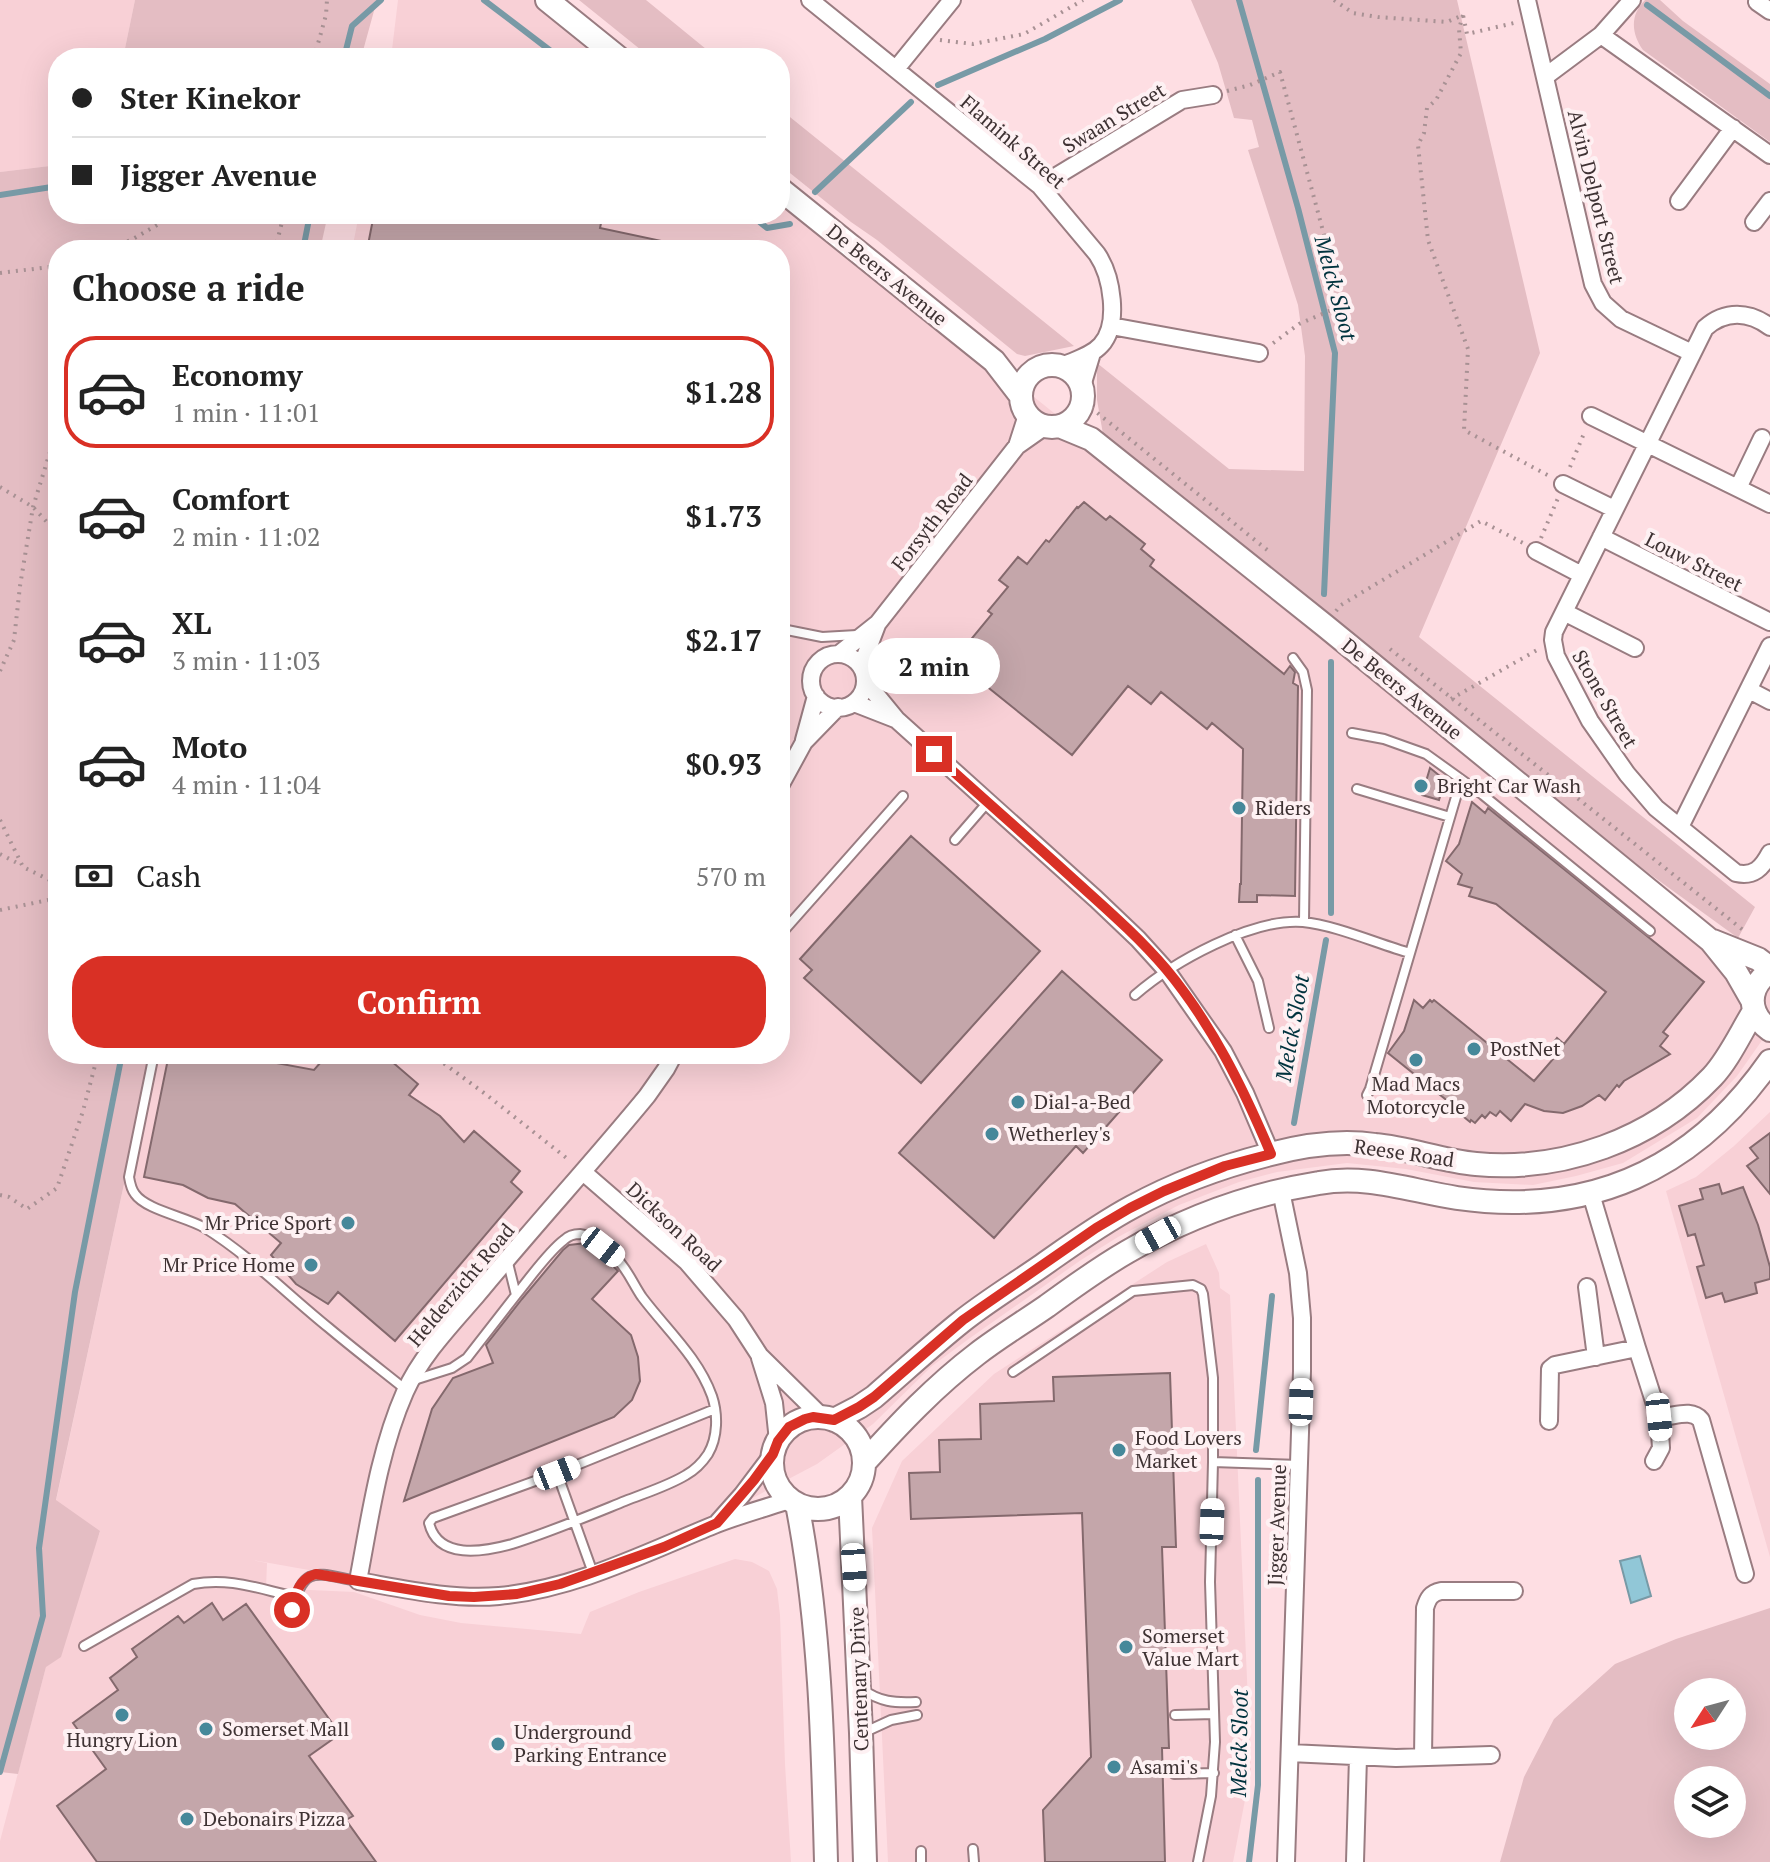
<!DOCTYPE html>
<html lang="en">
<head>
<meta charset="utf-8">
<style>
	:root { --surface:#fff; --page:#f6f6f6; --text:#222; --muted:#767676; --line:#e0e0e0; --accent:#d93025 }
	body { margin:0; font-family:"PT Serif",serif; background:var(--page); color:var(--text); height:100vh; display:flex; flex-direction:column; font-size:30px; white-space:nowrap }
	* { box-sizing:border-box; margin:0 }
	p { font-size:26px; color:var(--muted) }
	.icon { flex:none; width:44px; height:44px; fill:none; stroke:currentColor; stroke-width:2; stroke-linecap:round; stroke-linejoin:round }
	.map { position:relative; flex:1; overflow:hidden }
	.side { position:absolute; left:48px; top:240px; width:742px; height:824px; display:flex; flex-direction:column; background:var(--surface); border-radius:32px; box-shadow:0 8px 32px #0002 }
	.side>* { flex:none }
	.banner { position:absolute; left:48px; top:48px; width:742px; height:176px; border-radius:32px; box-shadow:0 8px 32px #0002; display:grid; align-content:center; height:176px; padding:0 24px; background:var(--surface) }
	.needle { width:52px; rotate:234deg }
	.controls { position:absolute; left:1674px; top:1678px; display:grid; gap:16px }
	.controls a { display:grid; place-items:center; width:72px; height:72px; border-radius:50%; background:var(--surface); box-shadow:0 8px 32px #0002; font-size:40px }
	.end { position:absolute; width:36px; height:36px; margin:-18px; border:10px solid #d93025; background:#fff; box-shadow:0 0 0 4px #fff }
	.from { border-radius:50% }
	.bubble { position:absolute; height:56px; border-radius:28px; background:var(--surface); box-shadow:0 8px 32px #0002; font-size:26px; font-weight:700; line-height:56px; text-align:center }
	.car { position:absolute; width:24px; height:48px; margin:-24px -12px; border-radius:10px; box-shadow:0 0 6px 2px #0007; background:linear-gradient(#fff 24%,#345 0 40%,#fff 0 76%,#345 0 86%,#fff 0) }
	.banner b { display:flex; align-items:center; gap:28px; height:76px; font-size:30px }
	.banner b+b { border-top:2px solid var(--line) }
	.banner i { width:20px; height:20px; background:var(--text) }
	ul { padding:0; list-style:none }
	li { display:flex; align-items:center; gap:24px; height:112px; margin:0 16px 12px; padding:0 8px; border:4px solid transparent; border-radius:32px }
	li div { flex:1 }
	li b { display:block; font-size:30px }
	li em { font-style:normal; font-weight:700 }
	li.on { border-color:var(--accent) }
	li>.icon { width:72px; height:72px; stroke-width:1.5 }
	h2 { padding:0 24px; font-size:36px; line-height:96px }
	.pay { display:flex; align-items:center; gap:20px; height:88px; padding:0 24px; font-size:30px }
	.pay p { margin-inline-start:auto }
	.primary-button { display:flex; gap:16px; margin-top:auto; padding:16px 24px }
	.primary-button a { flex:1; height:92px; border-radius:32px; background:var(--accent); color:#fff; font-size:32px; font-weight:700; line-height:92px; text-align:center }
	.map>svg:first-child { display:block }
</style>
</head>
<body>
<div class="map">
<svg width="1770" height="1862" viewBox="0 0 1770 1862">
	<rect width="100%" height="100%" fill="#fedee3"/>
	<!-- built -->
	<path fill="#f8d0d6" d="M0 0H135L123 58H58V165L0 172Z
		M398 0H539L611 58H391Z
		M780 193 1770 988V1029L1737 1076 1697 1118 1623 1163 1576 1176 1533 1185 1474 1182 1406 1169 1347 1163 1277 1172 1239 1182 1179 1205 1118 1237 1081 1260 970 1338 932 1366 873 1424 817 1464 664 1545 559 1583 449 1595 252 1560 267 1563 266 1588 354 1592 420 1615 461 1623 581 1634 590 1612 639 1592 735 1559 752 1562 769 1571 777 1589 780 1615 785 1764 791 1862H0V1841L46 1667 100 1532 56 1501 152 1054H780V250H352L359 214H780Z
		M1770 1112V1557L1666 1191 1696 1177 1734 1146Z
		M1206 1244 1219 1273 1220 1288 1230 1295 1251 1769 1233 1862H888L872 1528 902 1461 994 1374 1167 1262Z"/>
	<!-- green -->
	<path fill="#e4bdc3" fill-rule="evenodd" d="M135 0H377L361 58H123Z
		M579 0H646L717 58H651Z
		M1191 0H1457L1540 353 1419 637 1755 907 1738 938 1647 872 1103 434 1097 400V363L1229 469 1304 471 1305 356 1298 305 1248 150 1259 147 1252 120 1234 118 1218 63Z
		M1645 0H1660L1683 21 1770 84V142L1643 50C1631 33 1630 15 1645 0Z
		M780 109 1074 346 1025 356 1017 354 877 240 851 222 780 165Z
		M58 165V214H328L320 250H58V1054H152L56 1500 100 1531 61 1657 46 1667 18 1774 0 1772V172Z
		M1770 1608V1862H1500L1524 1777 1554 1719 1615 1664 1676 1639ZM1732 1692V1736H1688V1692ZM1732 1780V1824H1688V1780Z"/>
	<!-- water -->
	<path fill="#91c7d7" stroke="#789aa6" stroke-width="2" d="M1640 1556 1651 1596 1631 1603 1620 1561Z"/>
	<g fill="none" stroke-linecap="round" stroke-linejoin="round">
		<!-- stream -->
		<path stroke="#789aa6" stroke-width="6" d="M484 0 560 58
			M1239 0 1298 208 1335 353 1324 594
			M1647 5 1770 96
			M344 58 352 26 381 0
			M938 85 1045 39 1120 0
			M815 192 911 102
			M0 195 58 186
			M750 214 767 228 790 224
			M303 250 310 214
			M1331 913V662
			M1294 1123 1326 940
			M1256 1450 1272 1296
			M0 1772 43 1616 39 1548 75 1292 122 1054
			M1249 1862 1258 1785V1480"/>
	</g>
	<!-- building -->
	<path fill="#c4a6aa" stroke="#84696d" stroke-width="2" d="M374 214H603L600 228 671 243V250H367Z
		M1084 502 1106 520 1110 516 1145 544 1141 549 1154 560 1150 566 1284 674 1290 666 1295 672 1293 683 1298 686 1295 896 1257 895V902H1239L1240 884H1241L1243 749 1212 723 1207 729 1161 692 1151 704 1128 686 1072 755 954 660 992 614 988 611 1008 587 999 580 1018 557 1027 564 1046 540 1049 542 1077 507 1078 508Z
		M1430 768 1445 780 1439 800 1422 795Z
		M1472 802 1485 813 1488 808 1704 982 1663 1032 1668 1036 1660 1046 1670 1054 1624 1081 1619 1087 1617 1085 1605 1100 1599 1095 1582 1106 1563 1113 1544 1111 1525 1104 1511 1121 1500 1111 1496 1116 1490 1112 1485 1118 1482 1115 1475 1123 1471 1120 1470 1122 1459 1113 1460 1111 1388 1053 1404 1031 1414 1000 1423 1008 1430 1000 1432 1002 1434 1000 1534 1081 1554 1058 1546 1052 1557 1038 1564 1044 1606 992 1496 904 1469 896 1472 888 1458 884 1462 874 1446 861 1459 844Z
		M911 836 1040 951 921 1083 804 978 812 970 800 959Z
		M1062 971 1162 1060 1125 1102 1127 1103 1083 1153 1076 1146 994 1238 899 1153Z
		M169 1054H261L260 1060 314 1070 328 1054H383L418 1084 409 1095 440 1116 464 1142 474 1131 520 1171 511 1182 522 1192 395 1341 338 1292 328 1304 296 1284 271 1255 281 1243 235 1204 208 1198 183 1185 144 1177Z
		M1770 1133V1194L1747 1166 1758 1158 1750 1148Z
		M1719 1184 1722 1194 1743 1187 1758 1225 1770 1267V1279L1755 1283 1757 1293 1725 1302 1722 1293 1706 1298 1697 1267 1704 1265 1695 1234 1688 1236 1679 1206 1703 1199 1700 1189Z
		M586 1243 598 1251 618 1271 592 1299 631 1335 638 1357 640 1381 632 1400 614 1417 404 1501 432 1409 453 1378 493 1363 486 1345 522 1299 563 1250 569 1245Z
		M1170 1373 1176 1547H1162L1169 1748H1162L1165 1862H1045L1043 1810 1091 1757 1082 1513 911 1519 909 1473 940 1472 939 1440 981 1439 980 1404 1054 1401 1053 1377Z
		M212 1603 223 1620 246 1604 340 1734 309 1756 353 1816 346 1820 376 1862H97L57 1806 106 1769 73 1723 118 1690 110 1678 137 1657 132 1649 178 1616 184 1623Z"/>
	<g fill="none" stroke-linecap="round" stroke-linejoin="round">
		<!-- lane casing -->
		<g stroke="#997c81" stroke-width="12">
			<path id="lane" d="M787 630 822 637 857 635
				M1293 658 1303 672 1307 690 1304 922
				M1352 733 1384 739 1426 754 1483 795 1650 931
				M1357 789 1450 817
				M955 840 988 802
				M780 935 903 796
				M1235 935 1258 981 1269 1028
				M1135 995C1173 962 1252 918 1303 922 1335 925 1378 944 1410 953
				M154 1054 129 1177C130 1183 131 1189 135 1194 146 1210 187 1217 205 1228 250 1256 288 1295 329 1328 354 1349 380 1369 405 1389
				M1367 1095 1370 1089 1461 780
				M516 1295C529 1279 548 1252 564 1240 568 1236 574 1234 580 1234 592 1235 607 1249 615 1257 627 1268 633 1284 642 1297 666 1329 698 1357 712 1396 718 1414 718 1437 708 1454 702 1463 695 1470 686 1475 668 1486 645 1493 625 1501 588 1516 550 1532 512 1544 483 1552 438 1560 429 1523L433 1518 557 1473 715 1409
				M1013 1372 1133 1291 1193 1285 1201 1289 1203 1294 1213 1378V1462L1210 1582 1215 1742 1211 1796 1198 1862
				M411 1381 452 1368 467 1358 516 1295 507 1259
				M1213 1462 1299 1465
				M557 1473 593 1573
				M292 1610C304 1563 317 1574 357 1581
				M84 1646 193 1584C230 1577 259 1589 296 1597
				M862 1689C880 1702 894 1703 916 1702
				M1175 1715 1214 1714
				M865 1732 891 1720 917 1715
				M1174 1774 1214 1773
				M973 1849 974 1862
				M921 1851V1862"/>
		</g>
		<!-- street casing -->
		<g stroke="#997c81" stroke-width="20">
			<path id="street" d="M810 0 1040 186 1097 254C1112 276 1120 324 1101 345 1091 356 1075 360 1062 366
				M1527 0 1593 284 1603 303 1621 319 1692 353
				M1757 2 1770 11
				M1601 35 1770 155
				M896 69 952 0
				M1546 76 1601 35 1632 0
				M1040 186 1182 100 1213 95
				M1679 201 1733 128
				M1754 222 1770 201
				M1111 326 1259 353
				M1770 327C1749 311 1725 310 1705 328L1554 632 1553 640 1556 656 1590 721 1627 774 1656 808 1736 873C1754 877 1762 868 1770 853
				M1082 386 1092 353
				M1591 416 1770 504
				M1017 446 1027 415
				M1563 484 1614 509
				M1738 488 1762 438
				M1601 537 1770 622
				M1536 551 1582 575
				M1564 612 1635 648
				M839 654 878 623 1017 446 1044 427
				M811 681a27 27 0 1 1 54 0a27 27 0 1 1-54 0Z
				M861 667 877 625
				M865 681 897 720 1096 899 1138 939 1167 971 1223 1051 1245 1093 1271 1154
				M1749 690 1770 701
				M854 703 895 719
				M804 740 816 696
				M780 786 804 742 838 707
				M1680 827 1770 646
				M674 1054 666 1069 647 1096C592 1163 533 1227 477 1295 451 1325 421 1356 405 1392 379 1451 370 1518 358 1581 404 1589 452 1600 499 1596 575 1589 645 1553 714 1525 739 1515 765 1508 790 1500
				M583 1172 687 1262 736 1319 760 1356 822 1417
				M1281 1191 1298 1273 1302 1318V1371L1286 1862
				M1587 1287 1596 1357
				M1637 1348 1659 1417C1674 1417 1691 1408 1701 1420L1745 1574
				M760 1358 774 1403 778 1441
				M1549 1421 1550 1369 1555 1365 1637 1348 1591 1194
				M1654 1461 1661 1448 1659 1417
				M718 1522 742 1495 773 1454
				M1290 1753 1396 1758 1491 1755
				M1423 1757 1425 1608C1428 1598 1431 1593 1441 1591H1514
				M1355 1862 1358 1757"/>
		</g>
		<!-- secondary casing -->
		<g stroke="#997c81" stroke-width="26">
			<path id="secondary" d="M547 0 619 58
				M780 189 994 361 1021 396
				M1021 396a31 31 0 1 1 62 0a31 31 0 1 1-62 0Z
				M1062 427 1091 439 1324 625 1711 941 1736 972 1752 1000
				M1713 941 1758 959 1770 968
				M1770 971C1747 988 1747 1013 1770 1030
				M772 1463a46 46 0 1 1 92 0a46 46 0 1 1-92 0Z
				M834 1420 859 1407 874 1397C903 1372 931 1346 961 1322 986 1302 1014 1285 1040 1267 1070 1246 1100 1224 1132 1207 1174 1184 1220 1167 1267 1155 1300 1146 1340 1140 1375 1145 1409 1148 1442 1161 1476 1164 1562 1172 1652 1140 1712 1077 1729 1059 1741 1032 1754 1011
				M864 1463C899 1424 935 1386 977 1354 999 1337 1024 1322 1047 1306 1073 1287 1099 1268 1127 1252 1187 1217 1251 1194 1319 1183 1366 1174 1411 1191 1457 1198 1589 1217 1694 1170 1770 1061
				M850 1496 861 1733 865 1862
				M797 1504C820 1622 823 1742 826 1862"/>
		</g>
		<!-- path -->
		<path stroke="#a89194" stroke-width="4" stroke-dasharray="2 6" stroke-linecap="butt" d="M1334 0 1353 13 1378 17 1447 22 1463 15 1467 34 1514 23
			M1463 15 1459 29 1461 53 1436 100 1427 108 1424 133 1418 145 1428 240 1468 349 1464 430 1551 477
			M940 40 973 44 1024 34 1083 0
			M314 58 326 15 327 0
			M1227 91 1250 85 1280 72 1343 305 1299 324 1272 344
			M105 250 131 240 176 214
			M275 250 284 214
			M0 273 58 266
			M1085 403 1271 553
			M1570 467 1585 431
			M0 487 33 507 58 534
			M1541 538 1558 498
			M1336 611 1341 605 1481 521 1523 543
			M1390 649 1743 930
			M0 671 14 640 20 586 33 507 58 426
			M1451 699 1537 650
			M0 820 23 867 58 884
			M0 854 21 865
			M0 910 58 898
			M431 1054 488 1096 569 1160
			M0 1195 9 1197 27 1209 57 1188 83 1111 98 1054"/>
		<!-- lane -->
		<use href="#lane" stroke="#fff" stroke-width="8"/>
		<!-- street -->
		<use href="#street" stroke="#fff" stroke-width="16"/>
		<!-- secondary -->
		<use href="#secondary" stroke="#fff" stroke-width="22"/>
	</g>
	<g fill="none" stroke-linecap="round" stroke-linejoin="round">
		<!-- route -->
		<path stroke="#d93025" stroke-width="10" d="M292 1610C296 1594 298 1579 316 1574L449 1596 474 1597 517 1594 560 1584 664 1547 717 1523 754 1480 773 1454 778 1441 789 1427 805 1419 813 1417 834 1420 859 1407 874 1397 963 1320 1096 1228 1130 1208 1164 1191 1225 1166 1271 1154C1243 1088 1212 1024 1166 969 1137 935 1103 906 1070 876 1025 835 979 795 934 754"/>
	</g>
	<!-- markers -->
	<g fill="#46889a" stroke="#fef1f3" stroke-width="3">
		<circle cx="1421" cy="786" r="8"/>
		<circle cx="1239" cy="808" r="8"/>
		<circle cx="1474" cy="1049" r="8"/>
		<circle cx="1416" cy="1060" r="8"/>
		<circle cx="1018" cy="1102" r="8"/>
		<circle cx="992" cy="1134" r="8"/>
		<circle cx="348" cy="1223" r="8"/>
		<circle cx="311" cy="1265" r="8"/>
		<circle cx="1119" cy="1450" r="8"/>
		<circle cx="1126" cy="1647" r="8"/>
		<circle cx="122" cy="1715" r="8"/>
		<circle cx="206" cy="1729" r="8"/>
		<circle cx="498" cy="1744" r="8"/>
		<circle cx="1114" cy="1767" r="8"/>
		<circle cx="187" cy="1819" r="8"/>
	</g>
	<g text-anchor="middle" stroke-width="8" stroke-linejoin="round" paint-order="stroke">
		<!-- street labels -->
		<g font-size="20" fill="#3e3233" stroke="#fef1f3">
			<text transform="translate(1114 118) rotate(-31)" y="7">Swaan Street</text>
			<text transform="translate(1013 142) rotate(41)" y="7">Flamink Street</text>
			<text transform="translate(1596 197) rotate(76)" y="7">Alvin Delport Street</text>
			<text transform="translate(887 275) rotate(39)" y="7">De Beers Avenue</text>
			<text transform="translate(932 522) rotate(-52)" y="7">Forsyth Road</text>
			<text transform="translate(1694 562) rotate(27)" y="7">Louw Street</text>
			<text transform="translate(1402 689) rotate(39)" y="7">De Beers Avenue</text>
			<text transform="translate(1605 699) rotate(60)" y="7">Stone Street</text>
			<text transform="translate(1404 1153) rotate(8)" y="7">Reese Road</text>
			<text transform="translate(674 1227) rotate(43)" y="7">Dickson Road</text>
			<text transform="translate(461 1285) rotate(-50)" y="7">Helderzicht Road</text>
			<text transform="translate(1277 1525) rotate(-88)" y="7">Jigger Avenue</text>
			<text transform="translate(859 1679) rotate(-92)" y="7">Centenary Drive</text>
		</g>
		<!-- poi labels -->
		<g font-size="20" fill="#3e3233" stroke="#fef1f3" text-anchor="start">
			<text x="1437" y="793">Bright Car Wash</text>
			<text x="1255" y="815">Riders</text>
			<text x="1490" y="1056">PostNet</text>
			<text x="1416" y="1091" text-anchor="middle">Mad Macs<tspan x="1416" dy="23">Motorcycle</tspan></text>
			<text x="1034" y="1109">Dial-a-Bed</text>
			<text x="1008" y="1141">Wetherley's</text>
			<text x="332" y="1230" text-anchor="end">Mr Price Sport</text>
			<text x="295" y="1272" text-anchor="end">Mr Price Home</text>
			<text x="1135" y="1445">Food Lovers<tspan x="1135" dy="23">Market</tspan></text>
			<text x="1142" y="1643">Somerset<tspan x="1142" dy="23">Value Mart</tspan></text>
			<text x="222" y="1736">Somerset Mall</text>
			<text x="514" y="1739">Underground<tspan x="514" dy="23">Parking Entrance</tspan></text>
			<text x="122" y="1747" text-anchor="middle">Hungry Lion</text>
			<text x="1130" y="1774">Asami's</text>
			<text x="203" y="1826">Debonairs Pizza</text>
		</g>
		<!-- water labels -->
		<g font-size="22" font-style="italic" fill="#00333e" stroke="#fef1f3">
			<text transform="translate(1336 288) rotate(75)" y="8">Melck Sloot</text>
			<text transform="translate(1292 1028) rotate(-80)" y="8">Melck Sloot</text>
			<text transform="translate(1239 1743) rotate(-89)" y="8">Melck Sloot</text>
		</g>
	</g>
</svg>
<div class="controls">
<a><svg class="needle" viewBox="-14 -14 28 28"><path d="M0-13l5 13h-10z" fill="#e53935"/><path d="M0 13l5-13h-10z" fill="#767676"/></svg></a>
<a><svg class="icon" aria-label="layers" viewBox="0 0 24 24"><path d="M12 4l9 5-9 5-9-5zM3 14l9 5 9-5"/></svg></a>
</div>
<i class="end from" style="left:292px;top:1610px"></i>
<i class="end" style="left:934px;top:754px"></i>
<div class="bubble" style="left:868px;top:638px;width:132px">2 min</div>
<i class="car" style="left:1158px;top:1235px;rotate:241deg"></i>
<i class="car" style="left:603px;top:1247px;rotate:128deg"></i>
<i class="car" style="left:1301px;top:1402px;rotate:2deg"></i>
<i class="car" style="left:1659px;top:1417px;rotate:174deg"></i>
<i class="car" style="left:557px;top:1473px;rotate:68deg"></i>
<i class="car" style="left:1212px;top:1522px;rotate:2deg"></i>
<i class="car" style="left:854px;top:1567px;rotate:176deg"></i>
<div class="banner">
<b><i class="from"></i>Ster Kinekor</b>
<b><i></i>Jigger Avenue</b>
</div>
<section class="side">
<h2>Choose a ride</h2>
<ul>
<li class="on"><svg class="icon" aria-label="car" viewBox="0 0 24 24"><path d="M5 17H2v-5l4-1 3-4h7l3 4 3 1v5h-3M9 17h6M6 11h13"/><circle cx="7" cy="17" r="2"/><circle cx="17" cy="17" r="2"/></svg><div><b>Economy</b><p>1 min · 11:01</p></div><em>$1.28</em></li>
<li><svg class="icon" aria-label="car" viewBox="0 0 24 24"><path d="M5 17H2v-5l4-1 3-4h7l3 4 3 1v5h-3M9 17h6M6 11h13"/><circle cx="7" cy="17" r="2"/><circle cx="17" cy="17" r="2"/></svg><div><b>Comfort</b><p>2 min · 11:02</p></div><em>$1.73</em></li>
<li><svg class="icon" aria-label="car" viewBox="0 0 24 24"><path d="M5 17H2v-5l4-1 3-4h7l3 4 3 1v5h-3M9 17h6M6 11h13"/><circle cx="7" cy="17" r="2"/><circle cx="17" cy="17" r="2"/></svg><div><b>XL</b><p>3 min · 11:03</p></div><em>$2.17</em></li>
<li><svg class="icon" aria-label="car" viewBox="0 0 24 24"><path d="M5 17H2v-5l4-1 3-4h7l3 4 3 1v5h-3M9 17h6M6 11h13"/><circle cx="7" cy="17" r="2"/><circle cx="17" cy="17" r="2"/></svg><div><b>Moto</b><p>4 min · 11:04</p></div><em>$0.93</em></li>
</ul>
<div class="pay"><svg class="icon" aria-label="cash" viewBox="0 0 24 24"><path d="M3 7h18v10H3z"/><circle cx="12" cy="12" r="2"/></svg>Cash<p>570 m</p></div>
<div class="primary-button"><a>Confirm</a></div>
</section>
</div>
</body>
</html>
